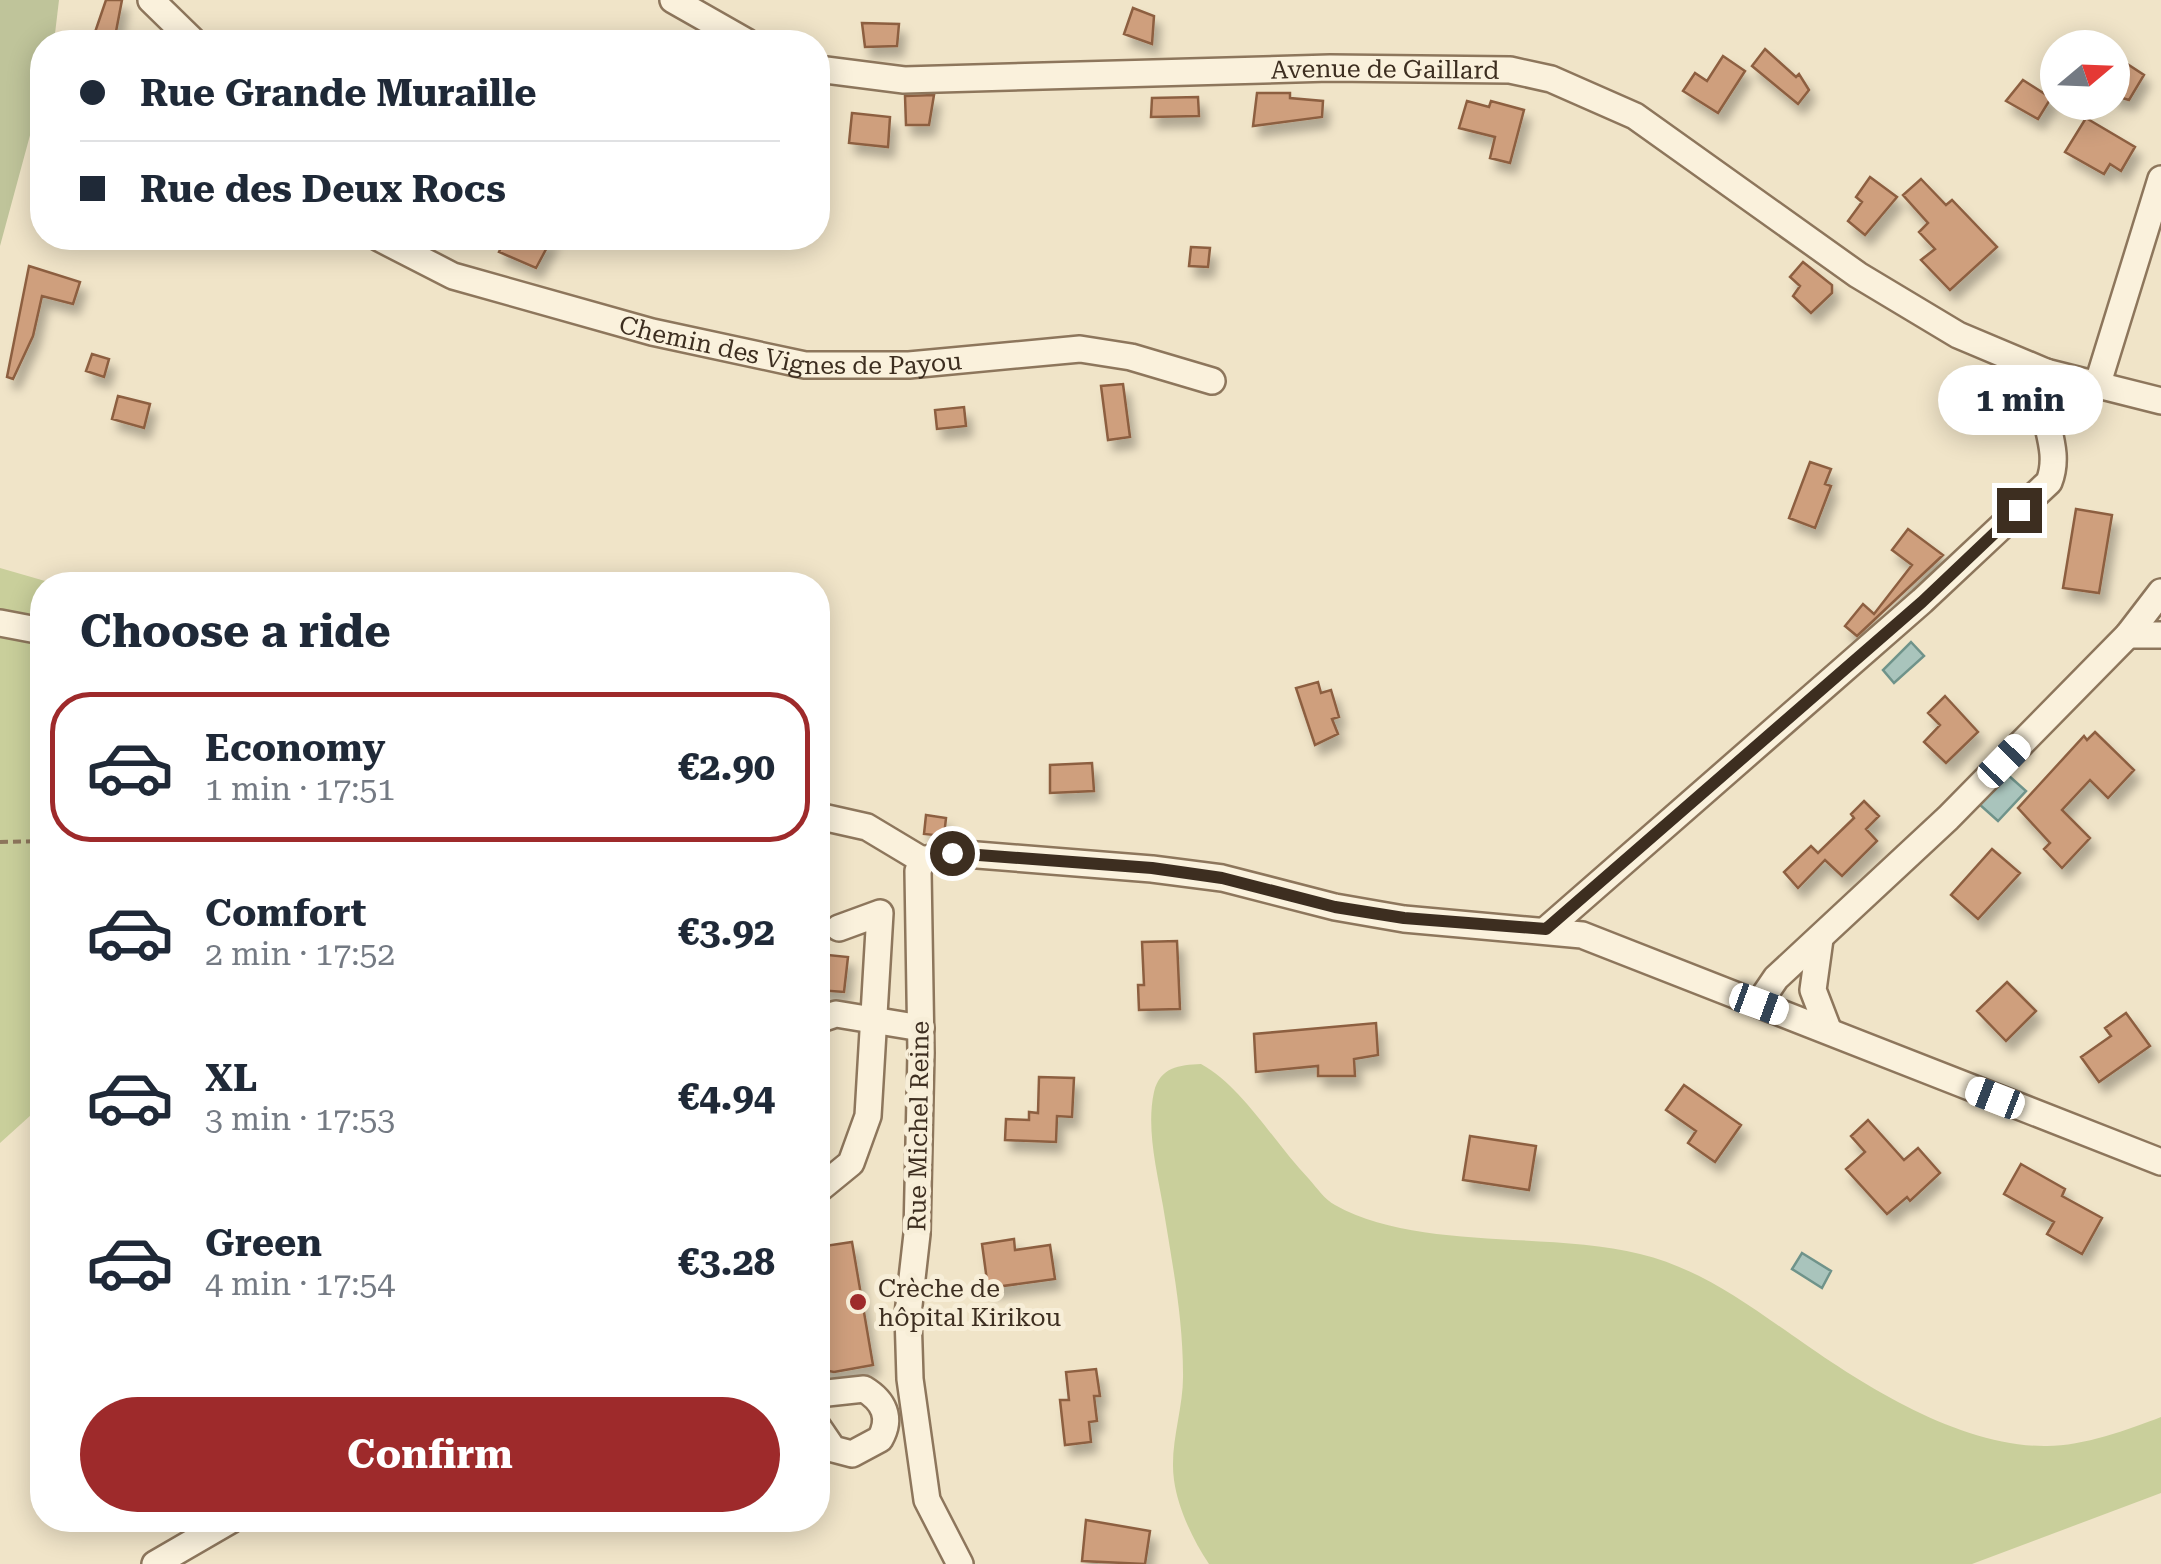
<!DOCTYPE html>
<html lang="en">
<head>
<meta charset="utf-8">
<style>
	:root { --surface:#fff; --page:#f2f2f3; --text:#1f2937; --muted:#747a83; --line:#e0e1e3; --accent:#9e2a2b }
	body { margin:0; font-family:"Roboto Serif",serif; background:var(--page); color:var(--text); height:100vh; display:flex; flex-direction:column; font-size:38px; white-space:nowrap }
	* { box-sizing:border-box; margin:0 }
	p { font-size:32px; color:var(--muted) }
	.icon { flex:none; width:55px; height:55px; fill:none; stroke:currentColor; stroke-width:2; stroke-linecap:round; stroke-linejoin:round }
	.map { position:relative; flex:1; overflow:hidden }
	.details { position:absolute; left:30px; top:572px; width:800px; height:960px; display:flex; flex-direction:column; background:var(--surface); border-radius:40px; box-shadow:0 5px 25px #0003 }
	.details>* { flex:none }
	.top-card { position:absolute; left:30px; top:30px; width:800px; height:220px; border-radius:40px; box-shadow:0 5px 25px #0003; display:grid; align-content:center; height:220px; padding:0 50px; background:var(--surface) }
	.needle { width:65px; rotate:71deg }
	.controls { position:absolute; left:2040px; top:30px; display:grid; gap:20px }
	.controls a { display:grid; place-items:center; width:90px; height:90px; border-radius:50%; background:var(--surface); box-shadow:0 5px 25px #0003; font-size:50px }
	.end { position:absolute; width:45px; height:45px; margin:-22px; border:12px solid #3d2e20; background:#fff; box-shadow:0 0 0 5px #fff }
	.from { border-radius:50% }
	.bubble { position:absolute; height:70px; border-radius:35px; background:var(--surface); box-shadow:0 5px 25px #0003; font-size:32px; font-weight:700; line-height:70px; text-align:center }
	.car { position:absolute; width:30px; height:60px; margin:-30px -15px; border-radius:12px; box-shadow:0 0 8px 2px #0007; background:linear-gradient(#fff 24%,#345 0 40%,#fff 0 76%,#345 0 86%,#fff 0) }
	.top-card b { display:flex; align-items:center; gap:35px; height:95px; font-size:38px }
	.top-card b+b { border-top:2px solid var(--line) }
	.top-card i { width:25px; height:25px; background:var(--text) }
	ul { padding:0; list-style:none }
	li { display:flex; align-items:center; gap:30px; height:150px; margin:0 20px 15px; padding:0 30px; border:5px solid transparent; border-radius:40px }
	li div { flex:1 }
	li b { display:block; font-size:38px }
	li em { font-style:normal; font-weight:700 }
	li.on { border-color:var(--accent) }
	li>.icon { width:90px; height:90px; stroke-width:1.5 }
	h2 { padding:0 50px; font-size:45px; line-height:120px }
	.primary-button { display:flex; gap:20px; margin-top:auto; padding:20px 50px }
	.primary-button a { flex:1; height:115px; border-radius:60px; background:var(--accent); color:#fff; font-size:40px; font-weight:700; line-height:115px; text-align:center }
	.map>svg:first-child { display:block }
</style>
</head>
<body>
<div class="map">
<svg width="2161" height="1564" viewBox="0 0 2161 1564">
	<defs>
		<filter id="shadow"><feDropShadow dx="6" dy="10" stdDeviation="5" flood-color="#0004"/></filter>
	</defs>
	<rect width="100%" height="100%" fill="#f0e4c8"/>
	<!-- green -->
	<path fill="#c9cf9b" d="M0 568 59 585H42V1120L31 1115 0 1143Z
		M1201 1064C1244 1088 1274 1143 1309 1179 1317 1188 1325 1200 1335 1205 1417 1251 1547 1231 1640 1254 1698 1268 1743 1301 1792 1335 1860 1383 1957 1446 2044 1446 2080 1447 2128 1430 2161 1417V1493L1972 1564H1209C1193 1540 1178 1509 1174 1480 1169 1444 1184 1409 1183 1373 1183 1317 1172 1262 1163 1206 1157 1171 1146 1128 1154 1092 1160 1067 1179 1065 1201 1064Z"/>
	<!-- cemetery -->
	<path fill="#bfc49a" d="M0 0H59L54 42H42V91L0 246Z"/>
	<!-- water -->
	<path fill="#a9c4bc" stroke="#6f938a" stroke-width="2.5" d="M1911 642 1924 656 1894 683 1883 670Z
		M2008 775 2026 791 1998 821 1979 804Z
		M1802 1253 1831 1271 1822 1288 1792 1269Z"/>
	<!-- building -->
	<path fill="#cf9f7d" stroke="#8d5f41" stroke-width="2.5" filter="url(#shadow)" d="M106 0H122L114 42 93 38Z
		M1133 8 1154 16 1152 44 1124 34Z
		M862 23 899 24 897 46 865 47Z
		M1765 49 1796 77 1799 74 1809 90 1798 104 1752 66Z
		M2112 54 2144 75 2129 100 2112 95Z
		M1723 56 1745 71 1718 113 1683 91 1695 73 1707 81Z
		M2023 80 2051 98 2038 119 2006 101Z
		M1257 93H1290V98L1323 101 1322 117 1253 126Z
		M934 95 929 125H906L905 96Z
		M1198 97 1199 116 1151 117 1152 98Z
		M1467 101 1489 107 1491 101 1524 110 1510 163 1490 158 1495 137 1459 128Z
		M852 113 890 117 888 147 849 143Z
		M2086 118 2135 147 2121 171 2110 164 2104 174 2065 152Z
		M1870 177 1897 197 1865 235 1848 221 1862 202 1856 197Z
		M1921 179 1946 205 1952 200 1997 247 1950 290 1921 260 1935 249 1919 232 1928 223 1903 195Z
		M506 238H552L536 268 499 252Z
		M1191 247 1210 248 1208 267 1189 266Z
		M1803 262 1832 285V293L1811 313 1793 296 1800 286 1790 277Z
		M29 266 80 282 73 304 42 296 33 336 13 379 7 377Z
		M92 354 109 359 104 377 86 371Z
		M1123 384 1130 437 1108 440 1101 386Z
		M118 396 150 404 144 428 112 419Z
		M964 407 966 426 937 429 935 410Z
		M1810 462 1831 469 1825 484 1831 486 1815 528 1789 518Z
		M2076 509 2112 515 2099 593 2063 588Z
		M1908 529 1943 555 1857 636 1845 626 1863 604 1874 614 1912 565 1892 550Z
		M1318 682 1321 693 1331 690 1339 717 1332 719 1338 734 1315 745 1296 688Z
		M1945 696 1978 732 1946 763 1924 742 1940 725 1928 713Z
		M2095 732 2134 770 2108 798 2090 780 2062 810 2090 838 2062 868 2044 849 2050 843 2018 808 2084 736 2087 740Z
		M1092 763 1094 791 1050 793V765Z
		M1864 801 1879 816 1866 829 1877 841 1842 876 1825 860 1798 888 1784 872 1811 846 1818 853 1854 818 1851 814Z
		M926 815 946 818 944 836 924 834Z
		M1992 849 2020 873 1978 919 1951 895Z
		M1177 941 1180 1009 1139 1010 1138 985H1144L1142 942Z
		M818 954 848 957 844 992 818 990Z
		M2007 982 2036 1011 2006 1041 1977 1011Z
		M2126 1013 2150 1046 2099 1082 2081 1057 2111 1036 2105 1028Z
		M1376 1023 1378 1055 1354 1059 1355 1076H1318V1066L1256 1072 1254 1034Z
		M1039 1077 1074 1078 1072 1117 1057 1116 1056 1142 1005 1140 1006 1119 1029 1120V1112L1038 1113Z
		M1684 1085 1741 1125 1715 1162 1688 1143 1696 1131 1666 1110Z
		M1868 1120 1904 1160 1918 1148 1940 1173 1910 1201 1907 1197 1887 1214 1846 1169 1865 1152 1851 1136Z
		M1470 1136 1536 1146 1529 1190 1463 1180Z
		M2021 1164 2065 1189 2062 1196 2102 1218 2082 1254 2047 1234 2054 1222 2004 1194Z
		M1014 1239 1015 1250 1050 1245 1055 1279 988 1288 982 1244Z
		M852 1242 873 1365 834 1372 818 1369V1247Z
		M1096 1369 1100 1396H1094L1097 1421 1089 1422 1091 1442 1065 1445 1060 1400H1069L1066 1372Z
		M1086 1520 1150 1531 1145 1564 1082 1561Z"/>
	<g fill="none" stroke-linecap="round" stroke-linejoin="round">
		<!-- minor casing -->
		<g stroke="#8d765c" stroke-width="30">
			<g id="minor">
				<path d="M151 0 194 42"/>
				<path d="M673 0 747 42"/>
				<path id="s1" d="M818 69 904 80 1330 68 1510 70 1551 79 1635 116 1858 275 1958 335 2046 372 2161 401"/>
				<path id="s2" d="M379 238 453 276 652 332 805 365H909L1080 349 1131 357 1212 381"/>
				<path d="M2097 386 2161 179"/>
				<path d="M0 623 42 631"/>
				<path d="M2128 635H2161"/>
				<path d="M818 816 867 827 922 860"/>
				<path d="M922 860 952 853 1152 869 1222 878 1335 907 1404 919 1582 935 2161 1162"/>
				<path d="M922 860 918 871 921 1053 917 1234 908 1314 910 1379 927 1500 960 1564"/>
				<path d="M1547 929 1922 601 2049 482C2064 444 2033 412 2046 372"/>
				<path d="M1820 939 1813 990 1828 1029"/>
				<path d="M1759 1003 1776 978 1948 818 2128 635 2161 592"/>
				<path d="M818 1020 836 1014 921 1028"/>
				<path d="M818 1190 851 1163 868 1116 880 913 839 928"/>
				<path d="M818 1394 864 1389C884 1401 892 1418 880 1439L852 1454 833 1449 818 1427"/>
				<path d="M155 1564 231 1520"/>
			</g>
		</g>
		<!-- path -->
		<path stroke="#8d765c" stroke-width="4" stroke-dasharray="8 5" stroke-linecap="butt" d="M0 842 42 841"/>
		<!-- minor -->
		<use href="#minor" stroke="#faf1dc" stroke-width="25"/>
	</g>
	<g fill="none" stroke-linecap="round" stroke-linejoin="round">
		<!-- route -->
		<path stroke="#3d2e20" stroke-width="12" d="M952 853 1152 868 1222 878 1335 907 1404 918 1546 929 1922 602 2019 510"/>
	</g>
	<!-- markers -->
	<circle fill="#9e2a2b" stroke="#f7eed8" stroke-width="4" cx="858" cy="1302" r="10"/>
	<g text-anchor="middle" stroke-width="10" stroke-linejoin="round" paint-order="stroke">
		<!-- street labels -->
		<g font-size="25" fill="#3d2e20" stroke="#f7eed8">
			<text dy="9" stroke="none"><textPath href="#s1" startOffset="568">Avenue de Gaillard</textPath></text>
			<text dy="9" stroke="none"><textPath href="#s2" startOffset="430">Chemin des Vignes de Payou</textPath></text>
			<text transform="translate(918 1126) rotate(-89)" y="9">Rue Michel Reine</text>
		</g>
		<!-- poi labels -->
		<g font-size="25" fill="#3d2e20" stroke="#f7eed8" text-anchor="start">
			<text x="878" y="1297">Crèche de<tspan x="878" dy="29">hôpital Kirikou</tspan></text>
		</g>
	</g>
</svg>
<div class="controls">
<a><svg class="needle" viewBox="-14 -14 28 28"><path d="M0-13l5 13h-10z" fill="#e53935"/><path d="M0 13l5-13h-10z" fill="#747a83"/></svg></a>
</div>
<i class="end from" style="left:952px;top:853px"></i>
<i class="end" style="left:2019px;top:510px"></i>
<div class="bubble" style="left:1938px;top:365px;width:165px">1 min</div>
<i class="car" style="left:2004px;top:761px;rotate:44deg"></i>
<i class="car" style="left:1759px;top:1004px;rotate:110deg"></i>
<i class="car" style="left:1995px;top:1098px;rotate:291deg"></i>
<div class="top-card">
<b><i class="from"></i>Rue Grande Muraille</b>
<b><i></i>Rue des Deux Rocs</b>
</div>
<section class="details">
<h2>Choose a ride</h2>
<ul>
<li class="on"><svg class="icon" aria-label="car" viewBox="0 0 24 24"><path d="M5 17H2v-5l4-1 3-4h7l3 4 3 1v5h-3M9 17h6M6 11h13"/><circle cx="7" cy="17" r="2"/><circle cx="17" cy="17" r="2"/></svg><div><b>Economy</b><p>1 min · 17:51</p></div><em>€2.90</em></li>
<li><svg class="icon" aria-label="car" viewBox="0 0 24 24"><path d="M5 17H2v-5l4-1 3-4h7l3 4 3 1v5h-3M9 17h6M6 11h13"/><circle cx="7" cy="17" r="2"/><circle cx="17" cy="17" r="2"/></svg><div><b>Comfort</b><p>2 min · 17:52</p></div><em>€3.92</em></li>
<li><svg class="icon" aria-label="car" viewBox="0 0 24 24"><path d="M5 17H2v-5l4-1 3-4h7l3 4 3 1v5h-3M9 17h6M6 11h13"/><circle cx="7" cy="17" r="2"/><circle cx="17" cy="17" r="2"/></svg><div><b>XL</b><p>3 min · 17:53</p></div><em>€4.94</em></li>
<li><svg class="icon" aria-label="car" viewBox="0 0 24 24"><path d="M5 17H2v-5l4-1 3-4h7l3 4 3 1v5h-3M9 17h6M6 11h13"/><circle cx="7" cy="17" r="2"/><circle cx="17" cy="17" r="2"/></svg><div><b>Green</b><p>4 min · 17:54</p></div><em>€3.28</em></li>
</ul>
<div class="primary-button"><a>Confirm</a></div>
</section>
</div>
</body>
</html>
